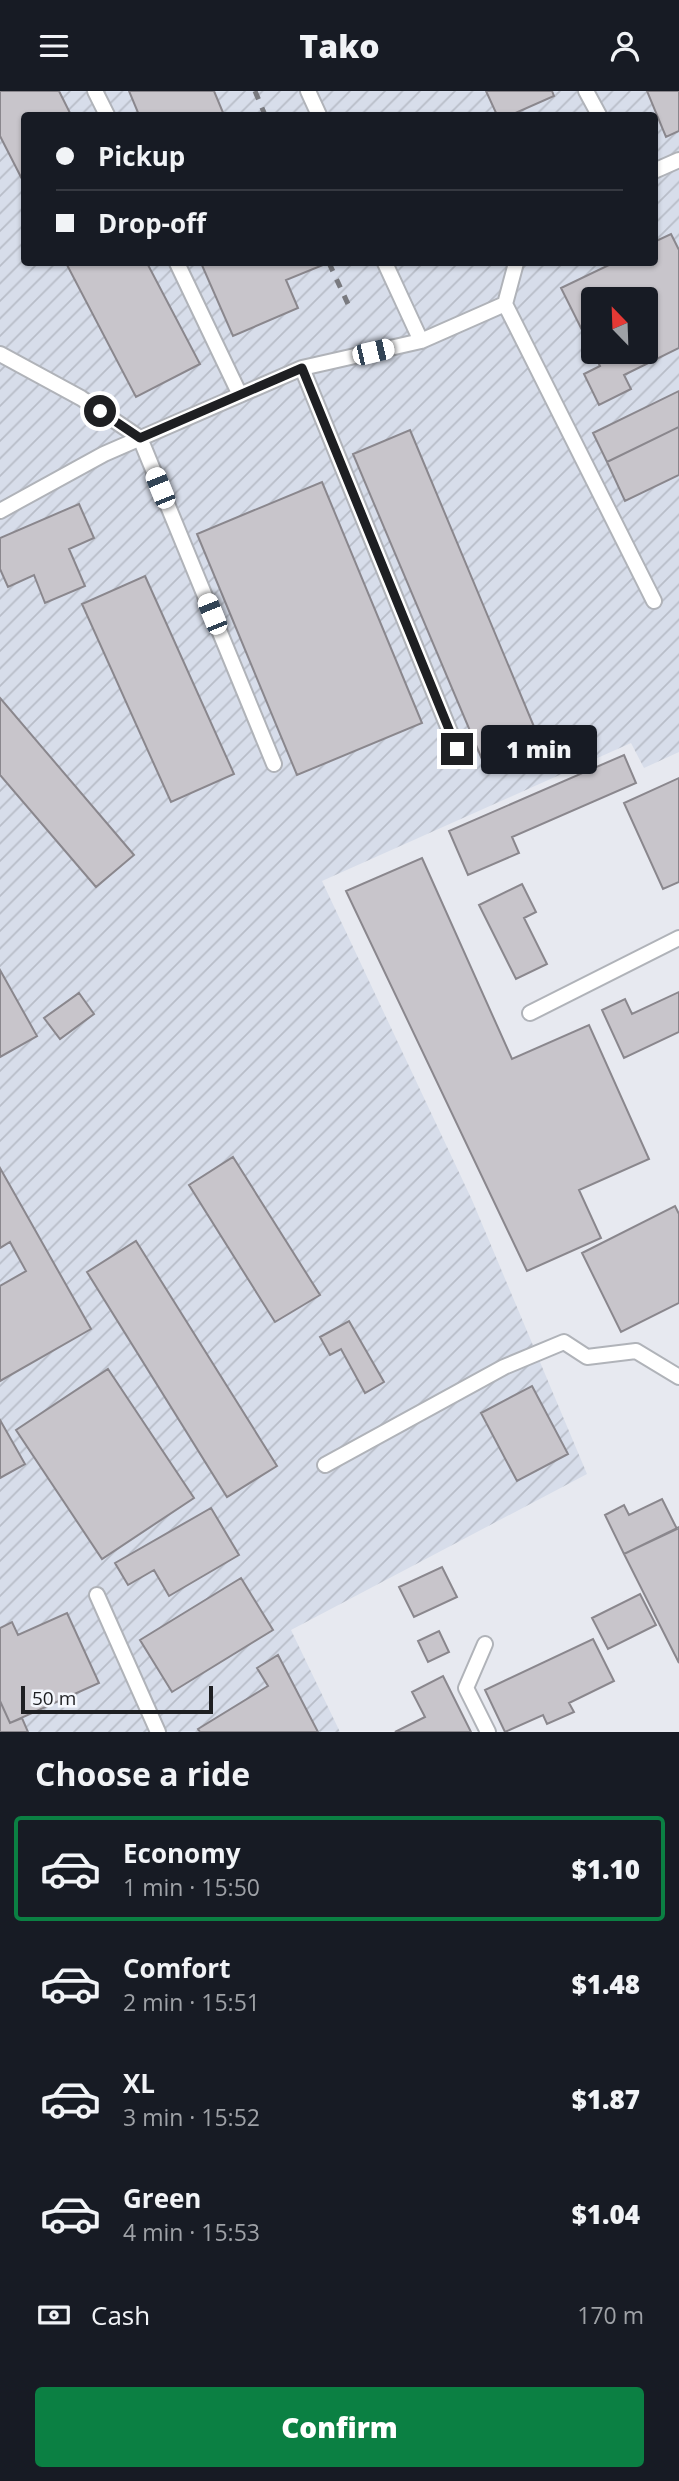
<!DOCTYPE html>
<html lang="en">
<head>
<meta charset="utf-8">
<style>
	:root { --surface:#171b24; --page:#242831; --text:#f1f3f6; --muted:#9ea1a6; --line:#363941; --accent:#0b8043 }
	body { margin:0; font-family:"Open Sans",sans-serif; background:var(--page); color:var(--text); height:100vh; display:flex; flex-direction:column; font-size:26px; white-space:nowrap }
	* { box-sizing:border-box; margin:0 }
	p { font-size:23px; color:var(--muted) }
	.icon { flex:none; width:38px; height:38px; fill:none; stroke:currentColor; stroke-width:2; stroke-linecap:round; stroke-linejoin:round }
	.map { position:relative; height:1641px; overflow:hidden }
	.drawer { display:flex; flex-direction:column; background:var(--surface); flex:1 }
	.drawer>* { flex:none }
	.guide { position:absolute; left:21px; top:21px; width:637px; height:154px; border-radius:7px; box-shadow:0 2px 5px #0004; display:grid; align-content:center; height:154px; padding:0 35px; background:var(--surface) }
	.needle { width:46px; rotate:337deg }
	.fabs { position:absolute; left:581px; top:196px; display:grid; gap:14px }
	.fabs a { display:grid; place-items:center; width:77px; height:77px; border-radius:7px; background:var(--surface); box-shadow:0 2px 5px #0004; font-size:35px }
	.scale { position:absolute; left:21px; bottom:18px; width:192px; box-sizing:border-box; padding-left:7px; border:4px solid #1e1f22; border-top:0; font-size:19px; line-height:24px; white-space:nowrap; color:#1e1f22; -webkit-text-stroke:5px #f4f7fd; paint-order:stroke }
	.end { position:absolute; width:32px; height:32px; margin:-16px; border:9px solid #1e1f22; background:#fff; box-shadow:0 0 0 4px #fff }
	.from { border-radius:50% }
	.bubble { position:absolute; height:49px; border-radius:7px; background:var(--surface); box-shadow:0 2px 5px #0004; font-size:23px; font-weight:800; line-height:49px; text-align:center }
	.car { position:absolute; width:21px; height:42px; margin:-21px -10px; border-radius:9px; box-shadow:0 0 5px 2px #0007; background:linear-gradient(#fff 24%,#345 0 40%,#fff 0 76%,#345 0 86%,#fff 0) }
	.guide b { display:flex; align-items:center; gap:24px; height:66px; font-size:26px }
	.guide b+b { border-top:2px solid var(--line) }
	.guide i { width:18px; height:18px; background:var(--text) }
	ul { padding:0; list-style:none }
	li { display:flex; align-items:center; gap:21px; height:105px; margin:0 14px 10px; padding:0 21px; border:4px solid transparent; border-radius:7px }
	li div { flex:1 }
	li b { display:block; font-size:26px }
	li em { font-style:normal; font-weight:800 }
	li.current { border-color:var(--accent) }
	li>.icon { width:63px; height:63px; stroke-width:1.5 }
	h2 { padding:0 35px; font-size:32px; line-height:84px }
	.pay { display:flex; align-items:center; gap:18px; height:77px; padding:0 35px; font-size:26px }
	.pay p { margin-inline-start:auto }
	.primary-button { display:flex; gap:14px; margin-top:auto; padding:14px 35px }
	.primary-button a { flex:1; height:80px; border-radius:7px; background:var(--accent); color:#fff; font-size:28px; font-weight:800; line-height:80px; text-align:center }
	header { display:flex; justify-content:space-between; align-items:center; height:91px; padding:0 35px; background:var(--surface); font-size:32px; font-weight:800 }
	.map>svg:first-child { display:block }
</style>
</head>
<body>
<header><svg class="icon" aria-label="menu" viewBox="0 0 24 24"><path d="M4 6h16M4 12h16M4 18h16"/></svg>Tako<svg class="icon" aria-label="person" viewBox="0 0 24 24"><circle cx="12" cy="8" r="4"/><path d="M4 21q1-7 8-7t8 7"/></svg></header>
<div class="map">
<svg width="679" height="1641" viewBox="0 0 679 1641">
	<defs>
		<pattern id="industrial-furrows" width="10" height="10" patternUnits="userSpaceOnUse" patternTransform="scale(1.75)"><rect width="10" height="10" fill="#d7ddea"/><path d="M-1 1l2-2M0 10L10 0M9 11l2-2" fill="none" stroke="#b8bdc8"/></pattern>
	</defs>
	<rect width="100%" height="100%" fill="#e7e9f0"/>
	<!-- industrial -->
	<path fill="url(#industrial-furrows)" fill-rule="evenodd" d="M0 0H679V661L644 677 631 652 322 790 472 1109 587 1383 291 1539 340 1641H0ZM24 24H654V172H24ZM593 208H646V261H593Z"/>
	<!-- building -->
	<path fill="#c8c5cb" stroke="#8a878d" stroke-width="2" fill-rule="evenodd" d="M0 0H59L71 24H24V92L0 45Z
		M129 0H214L224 24H139Z
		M486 0H552L554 5 511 24H497Z
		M647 0H679V40L666 46Z
		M671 143 679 159V257L624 284 631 298 599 314 584 283 600 275 561 197 613 172H654V151ZM593 208H646V261H593Z
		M66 172H147L200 273 136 306Z
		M201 172H322L323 174 286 189 298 217 233 245Z
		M679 300V336L607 371 593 342Z
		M679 336V384L625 410 607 371Z
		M410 339 540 650 484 673 353 363Z
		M322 391 422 632 297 684 197 443Z
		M79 413 94 447 69 458 85 495 45 512 34 484 8 496 0 478V447Z
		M145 485 234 683 171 711 82 513Z
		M0 607 134 764 96 796 0 684Z
		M624 664 636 692 512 746 519 762 468 784 449 740Z
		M679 687V791L663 798 624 712Z
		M422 767 512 968 589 934 649 1068 579 1099 601 1147 527 1180 346 800Z
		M522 793 536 821 524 827 547 873 516 888 479 814Z
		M0 879 37 945 0 966Z
		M679 901V941L624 967 602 919 625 908 632 923Z
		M79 902 94 923 60 948 44 927Z
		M233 1066 320 1204 275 1231 189 1094Z
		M0 1077 91 1238 0 1290V1195L26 1180 10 1151 0 1157Z
		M675 1115 679 1123V1212L621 1241 582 1162Z
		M136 1150 277 1375 227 1406 87 1181Z
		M349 1230 384 1291 365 1302 341 1258 330 1264 320 1246Z
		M108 1278 194 1407 102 1468 16 1339Z
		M532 1295 568 1363 517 1390 481 1322Z
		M0 1329 25 1373 0 1387Z
		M662 1408 677 1438 624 1463 605 1424 624 1414 629 1424Z
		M211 1417 239 1464 169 1505 154 1479 128 1494 115 1472Z
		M679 1436V1572L624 1463Z
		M442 1476 457 1506 414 1526 399 1496Z
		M241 1487 273 1539 172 1601 140 1549Z
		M640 1503 656 1534 608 1558 592 1527Z
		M67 1522 99 1592 10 1632 0 1610V1537L12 1531 18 1544Z
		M439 1540 449 1561 428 1571 418 1550Z
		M593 1548 614 1590 569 1612 574 1621 547 1633 543 1624 505 1641 485 1599Z
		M278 1564 318 1641H200L198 1638 268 1595 257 1577Z
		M443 1585 471 1641H395L425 1626 412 1601Z
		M0 1610 10 1632 22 1627 28 1641H0Z"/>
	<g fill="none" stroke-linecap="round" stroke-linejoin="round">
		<!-- service casing -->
		<g stroke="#b0b3b9" stroke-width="18">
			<path id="service" d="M95 0 107 24
				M308 0 319 24
				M586 0 599 24
				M654 80 679 69
				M177 172 240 304
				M385 172 421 250
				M505 213 654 510
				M0 263 81 307 140 347 274 673
				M302 277 457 658
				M0 420 104 363 302 277 421 250 505 213 516 172
				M530 922 679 847
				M325 1374 504 1276 564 1251 587 1266 636 1260 679 1286
				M97 1504 158 1641
				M485 1553 466 1597 488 1641"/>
		</g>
		<!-- service -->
		<use href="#service" stroke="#fff" stroke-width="14"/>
		<!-- rail -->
		<path stroke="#797a7f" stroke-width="5" stroke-dasharray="9 9" stroke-linecap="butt" d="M255 0 265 24
			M329 172 348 213"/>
	</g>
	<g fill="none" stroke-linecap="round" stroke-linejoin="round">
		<!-- route -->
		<path stroke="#1e1f22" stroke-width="9" d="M100 320 140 347 302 277 457 658"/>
	</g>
</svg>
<div class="fabs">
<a><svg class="needle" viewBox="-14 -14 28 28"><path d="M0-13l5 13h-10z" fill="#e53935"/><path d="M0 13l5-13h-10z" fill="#9ea1a6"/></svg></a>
</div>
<div class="scale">50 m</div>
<i class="end from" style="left:100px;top:320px"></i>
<i class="end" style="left:457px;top:658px"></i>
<div class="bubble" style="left:481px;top:634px;width:116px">1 min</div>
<i class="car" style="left:373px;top:261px;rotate:77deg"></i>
<i class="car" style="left:160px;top:397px;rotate:338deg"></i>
<i class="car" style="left:212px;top:523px;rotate:338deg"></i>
<div class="guide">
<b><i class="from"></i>Pickup</b>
<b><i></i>Drop-off</b>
</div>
</div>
<section class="drawer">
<h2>Choose a ride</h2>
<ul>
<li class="current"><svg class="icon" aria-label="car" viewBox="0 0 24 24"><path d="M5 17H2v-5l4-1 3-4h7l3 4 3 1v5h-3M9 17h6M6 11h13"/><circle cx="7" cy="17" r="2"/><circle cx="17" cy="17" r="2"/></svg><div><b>Economy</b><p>1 min · 15:50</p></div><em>$1.10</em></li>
<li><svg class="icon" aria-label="car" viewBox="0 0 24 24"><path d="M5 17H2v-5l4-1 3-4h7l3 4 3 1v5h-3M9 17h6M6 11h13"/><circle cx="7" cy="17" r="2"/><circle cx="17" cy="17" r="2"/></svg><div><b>Comfort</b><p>2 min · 15:51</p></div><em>$1.48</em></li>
<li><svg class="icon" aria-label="car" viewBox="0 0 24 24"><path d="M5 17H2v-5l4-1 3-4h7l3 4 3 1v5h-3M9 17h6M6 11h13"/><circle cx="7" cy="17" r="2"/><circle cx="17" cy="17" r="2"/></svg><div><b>XL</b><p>3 min · 15:52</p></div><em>$1.87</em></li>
<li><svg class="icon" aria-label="car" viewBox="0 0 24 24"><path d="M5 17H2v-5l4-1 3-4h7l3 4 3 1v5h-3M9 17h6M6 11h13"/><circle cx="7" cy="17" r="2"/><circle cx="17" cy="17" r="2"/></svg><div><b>Green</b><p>4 min · 15:53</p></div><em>$1.04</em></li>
</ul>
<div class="pay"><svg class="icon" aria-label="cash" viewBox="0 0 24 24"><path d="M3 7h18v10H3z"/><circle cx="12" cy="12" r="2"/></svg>Cash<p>170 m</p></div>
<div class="primary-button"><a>Confirm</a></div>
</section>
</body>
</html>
